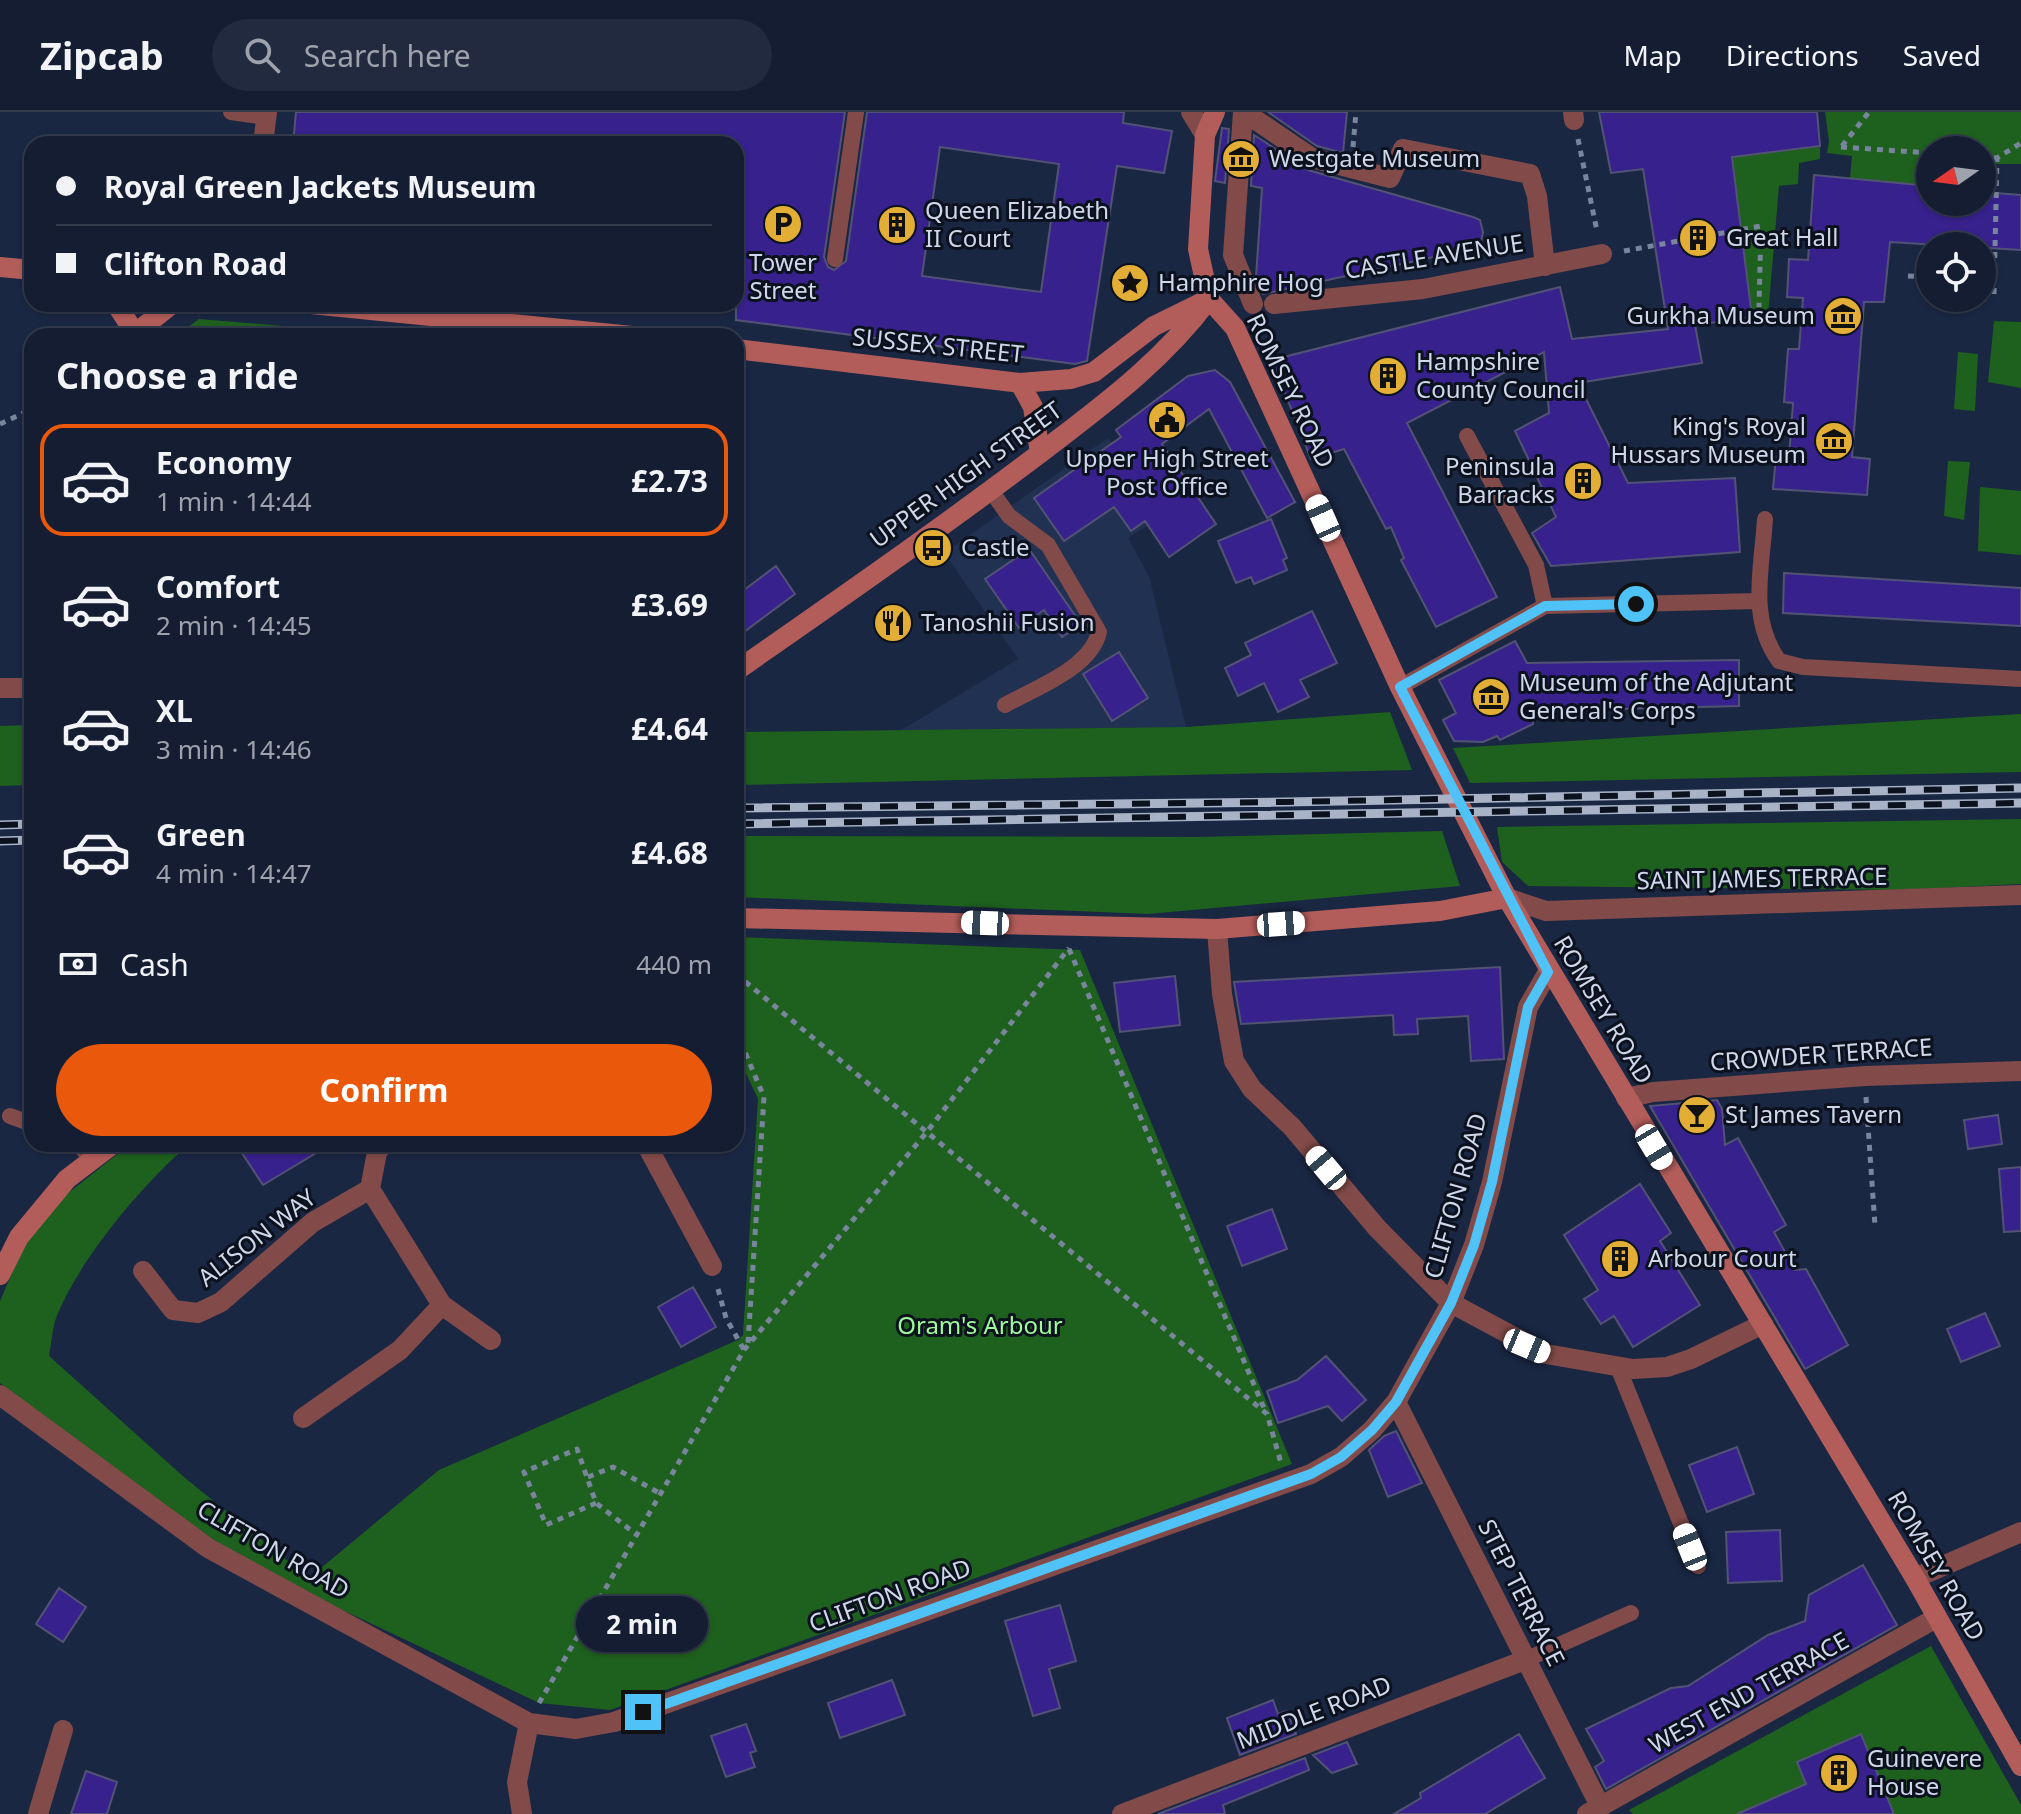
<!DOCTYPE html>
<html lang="en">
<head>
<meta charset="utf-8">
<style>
	:root { --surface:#141d32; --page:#212a3e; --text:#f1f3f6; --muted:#9da2ac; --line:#333b4d; --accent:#ea580c }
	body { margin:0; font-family:"Noto Sans",sans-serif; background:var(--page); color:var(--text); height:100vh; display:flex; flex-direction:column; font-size:30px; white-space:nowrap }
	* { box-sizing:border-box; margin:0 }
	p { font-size:26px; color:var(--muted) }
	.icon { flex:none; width:44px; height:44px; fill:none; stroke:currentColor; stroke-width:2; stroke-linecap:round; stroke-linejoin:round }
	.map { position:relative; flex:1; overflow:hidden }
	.side { position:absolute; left:24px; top:216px; width:720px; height:824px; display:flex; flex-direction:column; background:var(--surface); border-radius:24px; box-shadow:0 2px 6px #0004,0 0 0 2px var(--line) }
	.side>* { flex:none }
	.banner { position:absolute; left:24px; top:24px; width:720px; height:176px; border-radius:24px; box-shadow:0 2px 6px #0004,0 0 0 2px var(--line); display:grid; align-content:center; height:176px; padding:0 32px; background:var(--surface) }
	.needle { width:52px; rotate:256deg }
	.buttons { position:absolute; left:1916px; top:24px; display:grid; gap:16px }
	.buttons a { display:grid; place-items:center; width:80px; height:80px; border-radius:50%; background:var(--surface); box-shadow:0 2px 6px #0004,0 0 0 2px var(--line); font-size:40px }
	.end { position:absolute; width:36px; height:36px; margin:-18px; border:10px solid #4fc3f7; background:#111; box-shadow:0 0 0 4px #111 }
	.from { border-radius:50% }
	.bubble { position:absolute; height:56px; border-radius:28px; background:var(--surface); box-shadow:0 2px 6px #0004,0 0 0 2px var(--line); font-size:26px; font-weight:700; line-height:56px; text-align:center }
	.car { position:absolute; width:24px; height:48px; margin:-24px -12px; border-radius:10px; box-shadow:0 0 6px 2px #0007; background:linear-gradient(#fff 24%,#345 0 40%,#fff 0 76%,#345 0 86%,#fff 0) }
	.banner b { display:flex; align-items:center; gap:28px; height:76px; font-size:30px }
	.banner b+b { border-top:2px solid var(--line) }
	.banner i { width:20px; height:20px; background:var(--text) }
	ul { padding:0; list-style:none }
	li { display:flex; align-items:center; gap:24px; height:112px; margin:0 16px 12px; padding:0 16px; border:4px solid transparent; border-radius:24px }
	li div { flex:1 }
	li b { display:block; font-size:30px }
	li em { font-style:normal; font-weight:700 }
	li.current { border-color:var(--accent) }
	li>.icon { width:72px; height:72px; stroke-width:1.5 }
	h2 { padding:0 32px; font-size:36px; line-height:96px }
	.pay { display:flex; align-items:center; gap:20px; height:88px; padding:0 32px; font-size:30px }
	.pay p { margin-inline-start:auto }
	.button { display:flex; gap:16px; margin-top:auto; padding:16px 32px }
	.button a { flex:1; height:92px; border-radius:48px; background:var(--accent); color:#fff; font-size:32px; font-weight:700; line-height:92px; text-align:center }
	header { display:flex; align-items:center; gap:48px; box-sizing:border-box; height:112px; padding:0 40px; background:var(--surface); border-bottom:2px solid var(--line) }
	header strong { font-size:38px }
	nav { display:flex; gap:44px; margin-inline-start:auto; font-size:28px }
	.search { width:560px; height:72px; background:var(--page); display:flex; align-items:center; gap:20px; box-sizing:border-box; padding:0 28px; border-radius:44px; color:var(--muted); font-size:30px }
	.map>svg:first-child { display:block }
</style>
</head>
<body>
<header>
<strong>Zipcab</strong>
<div class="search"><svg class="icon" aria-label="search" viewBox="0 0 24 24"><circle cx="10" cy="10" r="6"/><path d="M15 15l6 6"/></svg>Search here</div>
<nav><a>Map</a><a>Directions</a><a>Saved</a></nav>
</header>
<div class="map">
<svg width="2021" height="1702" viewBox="0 0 2021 1702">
	<rect width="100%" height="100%" fill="#1a2743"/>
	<!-- built -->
	<path fill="#213152" d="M1108 326 1163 404 1128 426 1149 464 1186 615 900 619 1018 547 944 441Z"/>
	<!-- green -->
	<path fill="#1e601e" d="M1825 0H2021V52H1991V80H1982V38H1930V74L1850 66 1852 44 1827 41 1829 29Z
		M1820 34V47L1799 51 1798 72 1779 74 1768 204 1752 205 1732 45Z
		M199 207 319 217V224H176Z
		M1994 209 2021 210V276L1988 270Z
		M1958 240 1978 242 1975 299 1954 297Z
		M1948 349 1970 350 1964 408 1944 404Z
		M1980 375 2021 379V443L1978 439Z
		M1390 600 1412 658 736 673V620L1186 615Z
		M2021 602V660L1470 671 1453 636Z
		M32 613V673L0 674V614Z
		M2021 707V772L1900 778 1528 774 1502 750 1497 715Z
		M1442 719 1460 774 1148 802 736 785V724L1197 725Z
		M736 825 1080 838 1292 1352 610 1598 539 1591 298 1477 207 1426 0 1271V1189L27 1126 67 1082 130 1032H189C142 1073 83 1143 58 1201 52 1214 52 1230 49 1244L185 1366 309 1466 439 1358 738 1228 743 1223 758 987 736 940Z
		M1931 1534 2021 1693V1702H1894L1860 1622 1797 1650 1806 1672 1737 1702H1633L1629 1698Z"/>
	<!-- building -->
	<path fill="#37218c" stroke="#525374" stroke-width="2" fill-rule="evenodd" d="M296 0H845L824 145 828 155 834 158 846 149 867 0H1124L1123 11 1172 19 1164 61 1117 54 1087 249 1075 252 736 208V32H293ZM940 35 1059 52 1041 180 922 164Z
		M1268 0H1347L1343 41 1317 34Z
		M1599 0H1817L1820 34 1732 45 1752 205 1695 213 1702 251 1578 271 1628 371 1735 366 1740 440 1551 454 1532 421 1556 405 1515 319 1549 301 1544 240 1407 311 1497 485 1436 515 1401 448 1404 446 1391 415 1386 417 1344 337 1311 347 1272 248 1560 175 1572 227 1668 217 1643 57 1611 61Z
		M1222 16 1229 17 1225 71 1215 69Z
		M1254 23 1308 58 1473 105 1480 108 1483 120 1480 135 1263 182 1256 165 1262 76 1251 74Z
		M1814 63 1930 74V90H1982V80L2021 83V138L1890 130 1884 190H1864L1852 345 1870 347 1867 383 1773 377 1776 344 1789 345 1793 291 1784 290 1788 237H1799L1803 186 1787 185 1789 147 1808 148Z
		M1215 258 1230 270 1295 390 1267 406 1209 297 1162 332 1216 412 1169 445 1145 409 1131 419 1114 395 1064 429 1034 386 1121 325 1116 318 1188 264Z
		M1271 407 1287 446 1283 448 1287 458 1254 472 1251 465 1236 471 1218 429Z
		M1029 437 1081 512 1062 525 1044 498 1019 516 985 467Z
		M776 454 795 482 736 526V484Z
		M1784 461 2021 476V514L1783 501Z
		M1312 499 1337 551 1300 568 1309 585 1278 600 1264 571 1238 584 1225 556 1251 543 1245 531Z
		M1515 529 1527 551 1739 548V594L1533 599V612L1500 628 1497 624 1483 630 1454 629 1443 608 1456 601 1439 568Z
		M1119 540 1148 586 1112 609 1083 562Z
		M1500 855 1504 947 1471 949 1468 904 1417 907 1418 922 1394 923 1393 903 1241 912 1234 870Z
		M1175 864 1180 913 1120 920 1114 871Z
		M1717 988 1722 997 1725 1033 1738 1026 1786 1113 1774 1120 1795 1158 1806 1157 1848 1233 1805 1257 1650 994Z
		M1998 1003 2002 1032 1968 1037 1964 1008Z
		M236 1032H331L263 1073Z
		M2021 1055V1119L2004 1120 1999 1057Z
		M1640 1072 1671 1121 1660 1129 1700 1193 1633 1235 1614 1204 1601 1212 1584 1187 1598 1178 1564 1123Z
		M1272 1097 1287 1137 1242 1154 1227 1114Z
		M693 1175 716 1215 681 1235 658 1195Z
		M1985 1201 2000 1234 1961 1250 1947 1217Z
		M1326 1244 1366 1288 1342 1309 1328 1294 1278 1311 1267 1279 1297 1268Z
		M1396 1319 1422 1371 1388 1385 1369 1338 1384 1324Z
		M1737 1335 1754 1382 1707 1400 1689 1353Z
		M1780 1418 1782 1469 1728 1471 1726 1420Z
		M1863 1453 1897 1513 1606 1677 1595 1655 1604 1649 1586 1617 1671 1576 1688 1574 1768 1523 1805 1509 1809 1483Z
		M59 1476 86 1495 63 1530 36 1512Z
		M1060 1493 1076 1549 1049 1557 1060 1596 1033 1604 1005 1509Z
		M892 1568 905 1603 840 1626 828 1591Z
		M1273 1588 1278 1602 1287 1599 1296 1622 1240 1643 1227 1606Z
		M746 1612 756 1639 750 1641 755 1655 726 1665 711 1624Z
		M1519 1622 1545 1666 1485 1702H1394L1421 1686 1420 1681Z
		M1861 1622 1894 1702H1737L1806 1672 1797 1650Z
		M1347 1630 1357 1652 1332 1661 1313 1643Z
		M1305 1646 1309 1658 1223 1693 1225 1702H1158Z
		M86 1659 117 1670 107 1702H71Z"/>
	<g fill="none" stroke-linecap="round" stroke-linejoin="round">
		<!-- path -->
		<path stroke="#79859c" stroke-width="5" stroke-dasharray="6 6" stroke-linecap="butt" d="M1578 27 1597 119
			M1842 34 1869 0
			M1353 35 1356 0
			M1841 35 1930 41
			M1982 45 1997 46 2021 31
			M1624 139 1761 114 1759 195
			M1908 164 1930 165
			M1982 168 1994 169
			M1994 182 1997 46
			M0 312 32 297
			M1069 837 1266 1301
			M736 862 1267 1302 1281 1351
			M736 919 764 985 748 1231
			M1866 985 1875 1114
			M718 1177 726 1206 744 1238
			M588 1365 613 1355 661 1382
			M596 1391 546 1413 524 1360 577 1337 596 1391 637 1423
			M539 1591 744 1238 926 1021 1069 836"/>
		<!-- service -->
		<path stroke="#824b49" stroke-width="16" d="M231 0 266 5
			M835 147 856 0
			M476 206 478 192
			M1467 324 1536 453 1545 494
			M992 380 1009 404 1048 433 1099 520C1091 556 1035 576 1005 593
			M1765 407C1762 457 1748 506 1779 549L1803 555 2021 567
			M1400 575 1545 494 1758 489
			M10 1004 32 1012
			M78 1032 93 1048
			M1618 1255 1698 1454
			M1525 1548 1631 1501"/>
		<!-- pedestrian -->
		<path stroke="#824b49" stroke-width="20" d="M1243 0 1233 143 1253 192
			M1244 0 1312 46 1390 66 1403 37 1530 62 1537 84 1545 154
			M1573 0 1574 8
			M1274 192 1423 177 1602 142
			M1507 786 1546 799 2021 783"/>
		<!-- minor -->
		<path stroke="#824b49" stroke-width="20" d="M1191 0 1205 23
			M263 32 267 0
			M0 576H32
			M1217 817 1222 882 1234 949 1252 977 1292 1015 1377 1116 1451 1191 1546 1242 1633 1257 1667 1255 1691 1247 1763 1212
			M1626 986 1653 980 1865 964 2021 959
			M646 1032 712 1154
			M370 1077 442 1193 491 1228
			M143 1159 173 1198 198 1201 221 1190 313 1110 370 1077 377 1040 384 1032
			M0 1283 208 1436 529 1611 576 1617 614 1610 1311 1362 1341 1345 1372 1318 1396 1290 1451 1191 1474 1133 1492 1070 1528 895 1548 860
			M1396 1290 1600 1694
			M303 1306 400 1238 442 1193
			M1915 1466 2021 1420
			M38 1702 63 1618
			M522 1702 517 1670 529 1611
			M1122 1702 1525 1548
			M1587 1702 1936 1506"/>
		<!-- secondary -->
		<path stroke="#b35d5a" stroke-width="20" d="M0 155 32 158
			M1209 187 1235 216 1400 575 1507 786 1915 1466 2021 1654
			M1209 187 1198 137 1205 23 1215 0
			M116 192 137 224
			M311 192 632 224
			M137 220 172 192
			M736 237 1020 271 1071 267 1094 260 1154 214 1205 189
			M1020 271 1033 295 1040 341
			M736 559C839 487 943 415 1043 339 1103 293 1163 249 1209 187
			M736 806 1217 817 1440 799 1507 786
			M0 1163 19 1125 67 1067 113 1032"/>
		<!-- rail casing -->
		<g stroke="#a8b3c7" stroke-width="9">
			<path id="rail" d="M736 696 1286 690 2021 676
				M736 712 2021 691
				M0 713 32 712
				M0 729 32 728"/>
		</g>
		<!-- rail -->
		<use href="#rail" stroke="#0b111d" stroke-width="6" stroke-dasharray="18" stroke-linecap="butt"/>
	</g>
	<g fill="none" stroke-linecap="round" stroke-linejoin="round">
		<!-- route -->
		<path stroke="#4fc3f7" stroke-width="10" d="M643 1600 1311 1362 1341 1345 1372 1318 1396 1290 1451 1191 1474 1133 1492 1070 1528 895 1548 860 1400 575 1545 494 1636 492"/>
	</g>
	<!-- icons -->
	<defs>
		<g id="museum-disc" transform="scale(2)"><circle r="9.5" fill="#e3ae35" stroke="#0b111d"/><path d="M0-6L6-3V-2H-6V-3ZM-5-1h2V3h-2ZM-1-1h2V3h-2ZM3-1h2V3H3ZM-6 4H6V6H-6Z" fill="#111"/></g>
		<g id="parking-disc" transform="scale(2)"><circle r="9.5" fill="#e3ae35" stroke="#0b111d"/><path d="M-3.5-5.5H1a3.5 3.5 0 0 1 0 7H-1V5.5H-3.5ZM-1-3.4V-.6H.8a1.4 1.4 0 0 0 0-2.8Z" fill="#111"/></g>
		<g id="building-disc" transform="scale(2)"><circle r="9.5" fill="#e3ae35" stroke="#0b111d"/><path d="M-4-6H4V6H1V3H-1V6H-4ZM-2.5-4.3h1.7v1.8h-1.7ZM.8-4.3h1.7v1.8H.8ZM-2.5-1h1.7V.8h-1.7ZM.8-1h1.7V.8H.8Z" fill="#111"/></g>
		<g id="sight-disc" transform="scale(2)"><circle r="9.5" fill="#e3ae35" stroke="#0b111d"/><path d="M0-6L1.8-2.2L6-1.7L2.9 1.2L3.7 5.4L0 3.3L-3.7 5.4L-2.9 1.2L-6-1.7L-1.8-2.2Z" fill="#111"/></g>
		<g id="civic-disc" transform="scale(2)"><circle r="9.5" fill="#e3ae35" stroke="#0b111d"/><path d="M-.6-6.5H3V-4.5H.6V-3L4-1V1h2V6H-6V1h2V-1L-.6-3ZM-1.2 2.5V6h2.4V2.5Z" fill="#111"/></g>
		<g id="bus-disc" transform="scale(2)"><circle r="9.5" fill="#e3ae35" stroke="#0b111d"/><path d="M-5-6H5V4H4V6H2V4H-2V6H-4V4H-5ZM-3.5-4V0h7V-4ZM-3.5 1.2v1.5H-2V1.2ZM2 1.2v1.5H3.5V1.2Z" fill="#111"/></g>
		<g id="restaurant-disc" transform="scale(2)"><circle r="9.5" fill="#e3ae35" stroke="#0b111d"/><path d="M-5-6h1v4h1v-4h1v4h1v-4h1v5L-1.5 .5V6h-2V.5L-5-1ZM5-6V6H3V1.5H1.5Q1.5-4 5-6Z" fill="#111"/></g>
		<g id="bar-disc" transform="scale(2)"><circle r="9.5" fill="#e3ae35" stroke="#0b111d"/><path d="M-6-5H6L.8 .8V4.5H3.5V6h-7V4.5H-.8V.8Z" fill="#111"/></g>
	</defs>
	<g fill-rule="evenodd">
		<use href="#museum-disc" x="1241" y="47"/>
		<use href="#parking-disc" x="783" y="112"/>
		<use href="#building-disc" x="897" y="113"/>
		<use href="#building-disc" x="1698" y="126"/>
		<use href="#sight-disc" x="1130" y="171"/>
		<use href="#museum-disc" x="1843" y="204"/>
		<use href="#building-disc" x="1388" y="264"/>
		<use href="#civic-disc" x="1167" y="308"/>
		<use href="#museum-disc" x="1834" y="329"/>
		<use href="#building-disc" x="1583" y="369"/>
		<use href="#bus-disc" x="933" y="436"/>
		<use href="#restaurant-disc" x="893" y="511"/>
		<use href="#museum-disc" x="1491" y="585"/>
		<use href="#bar-disc" x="1697" y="1003"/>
		<use href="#building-disc" x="1620" y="1147"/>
		<use href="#building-disc" x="1839" y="1661"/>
	</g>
	<g text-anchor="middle" stroke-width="6" stroke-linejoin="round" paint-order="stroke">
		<!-- poi labels -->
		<g font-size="24" fill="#ced8ea" stroke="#0b111d" text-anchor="start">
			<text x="1269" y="55">Westgate Museum</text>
			<text x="925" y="107">Queen Elizabeth<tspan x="925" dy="28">II Court</tspan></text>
			<text x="1726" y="134">Great Hall</text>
			<text x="783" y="159" text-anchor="middle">Tower<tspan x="783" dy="28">Street</tspan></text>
			<text x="1158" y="179">Hamphire Hog</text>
			<text x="1815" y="212" text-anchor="end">Gurkha Museum</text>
			<text x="1416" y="258">Hampshire<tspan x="1416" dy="28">County Council</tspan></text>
			<text x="1806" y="323" text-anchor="end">King's Royal<tspan x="1806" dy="28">Hussars Museum</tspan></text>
			<text x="1167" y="355" text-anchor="middle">Upper High Street<tspan x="1167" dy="28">Post Office</tspan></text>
			<text x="1555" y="363" text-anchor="end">Peninsula<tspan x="1555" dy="28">Barracks</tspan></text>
			<text x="961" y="444">Castle</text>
			<text x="921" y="519">Tanoshii Fusion</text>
			<text x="1519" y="579">Museum of the Adjutant<tspan x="1519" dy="28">General's Corps</tspan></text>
			<text x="1725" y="1011">St James Tavern</text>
			<text x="1648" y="1155">Arbour Court</text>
			<text x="1867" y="1655">Guinevere<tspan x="1867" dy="28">House</tspan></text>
		</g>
		<!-- street labels -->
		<g font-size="24" fill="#ced8ea" stroke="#0b111d">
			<text transform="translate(1434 145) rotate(-9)" y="8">CASTLE AVENUE</text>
			<text transform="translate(938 234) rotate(6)" y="8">SUSSEX STREET</text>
			<text transform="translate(1290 279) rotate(64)" y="8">ROMSEY ROAD</text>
			<text transform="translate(966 363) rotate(-36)" y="8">UPPER HIGH STREET</text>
			<text transform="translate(1762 767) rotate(-1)" y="8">SAINT JAMES TERRACE</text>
			<text transform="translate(1603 898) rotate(59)" y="8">ROMSEY ROAD</text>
			<text transform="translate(1821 943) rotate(-4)" y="8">CROWDER TERRACE</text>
			<text transform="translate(1456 1084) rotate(-74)" y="8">CLIFTON ROAD</text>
			<text transform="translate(257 1126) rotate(-38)" y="8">ALISON WAY</text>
			<text transform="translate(273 1438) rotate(30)" y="8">CLIFTON ROAD</text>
			<text transform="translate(1936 1454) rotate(60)" y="8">ROMSEY ROAD</text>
			<text transform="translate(1521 1481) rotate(63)" y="8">STEP TERRACE</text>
			<text transform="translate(890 1484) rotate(-20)" y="8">CLIFTON ROAD</text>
			<text transform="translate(1749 1581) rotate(-29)" y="8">WEST END TERRACE</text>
			<text transform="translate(1314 1601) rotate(-21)" y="8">MIDDLE ROAD</text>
		</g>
		<!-- park labels -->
		<g font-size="24" fill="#9efa9a" stroke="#0b111d">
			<text x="980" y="1222">Oram's Arbour</text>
		</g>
	</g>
</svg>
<div class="buttons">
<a><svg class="needle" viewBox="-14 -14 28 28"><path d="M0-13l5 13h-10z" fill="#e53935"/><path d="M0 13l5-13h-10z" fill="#9da2ac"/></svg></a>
<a><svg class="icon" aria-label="locate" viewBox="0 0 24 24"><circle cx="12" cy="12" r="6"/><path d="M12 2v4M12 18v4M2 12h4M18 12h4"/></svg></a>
</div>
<i class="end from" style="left:1636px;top:492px"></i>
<i class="end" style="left:643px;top:1600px"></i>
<div class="bubble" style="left:576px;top:1484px;width:132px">2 min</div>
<i class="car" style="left:1323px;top:406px;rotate:336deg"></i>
<i class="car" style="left:985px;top:811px;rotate:272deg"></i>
<i class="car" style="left:1281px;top:812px;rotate:86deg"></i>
<i class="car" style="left:1654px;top:1035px;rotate:149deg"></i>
<i class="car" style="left:1326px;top:1056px;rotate:320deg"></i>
<i class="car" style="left:1527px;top:1234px;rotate:113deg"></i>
<i class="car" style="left:1690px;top:1435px;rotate:338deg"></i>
<div class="banner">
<b><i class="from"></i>Royal Green Jackets Museum</b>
<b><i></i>Clifton Road</b>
</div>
<section class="side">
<h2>Choose a ride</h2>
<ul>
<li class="current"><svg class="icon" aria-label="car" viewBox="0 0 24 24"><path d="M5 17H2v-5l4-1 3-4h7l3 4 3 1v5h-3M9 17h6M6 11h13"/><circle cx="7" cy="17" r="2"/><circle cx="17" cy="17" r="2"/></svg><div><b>Economy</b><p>1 min · 14:44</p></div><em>£2.73</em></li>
<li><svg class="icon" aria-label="car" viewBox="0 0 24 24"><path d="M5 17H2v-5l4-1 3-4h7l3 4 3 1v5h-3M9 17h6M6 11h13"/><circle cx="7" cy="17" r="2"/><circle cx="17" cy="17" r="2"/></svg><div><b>Comfort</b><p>2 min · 14:45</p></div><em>£3.69</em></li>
<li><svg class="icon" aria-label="car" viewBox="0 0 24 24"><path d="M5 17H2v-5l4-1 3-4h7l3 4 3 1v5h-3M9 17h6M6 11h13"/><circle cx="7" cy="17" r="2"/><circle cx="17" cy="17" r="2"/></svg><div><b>XL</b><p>3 min · 14:46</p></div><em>£4.64</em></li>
<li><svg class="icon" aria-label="car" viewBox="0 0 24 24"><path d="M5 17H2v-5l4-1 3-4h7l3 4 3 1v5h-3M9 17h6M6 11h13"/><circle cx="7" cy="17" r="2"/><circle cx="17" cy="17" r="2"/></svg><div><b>Green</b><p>4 min · 14:47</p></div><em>£4.68</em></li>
</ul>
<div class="pay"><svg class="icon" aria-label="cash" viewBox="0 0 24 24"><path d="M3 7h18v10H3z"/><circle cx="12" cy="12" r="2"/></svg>Cash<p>440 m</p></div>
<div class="button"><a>Confirm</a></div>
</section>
</div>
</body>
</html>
